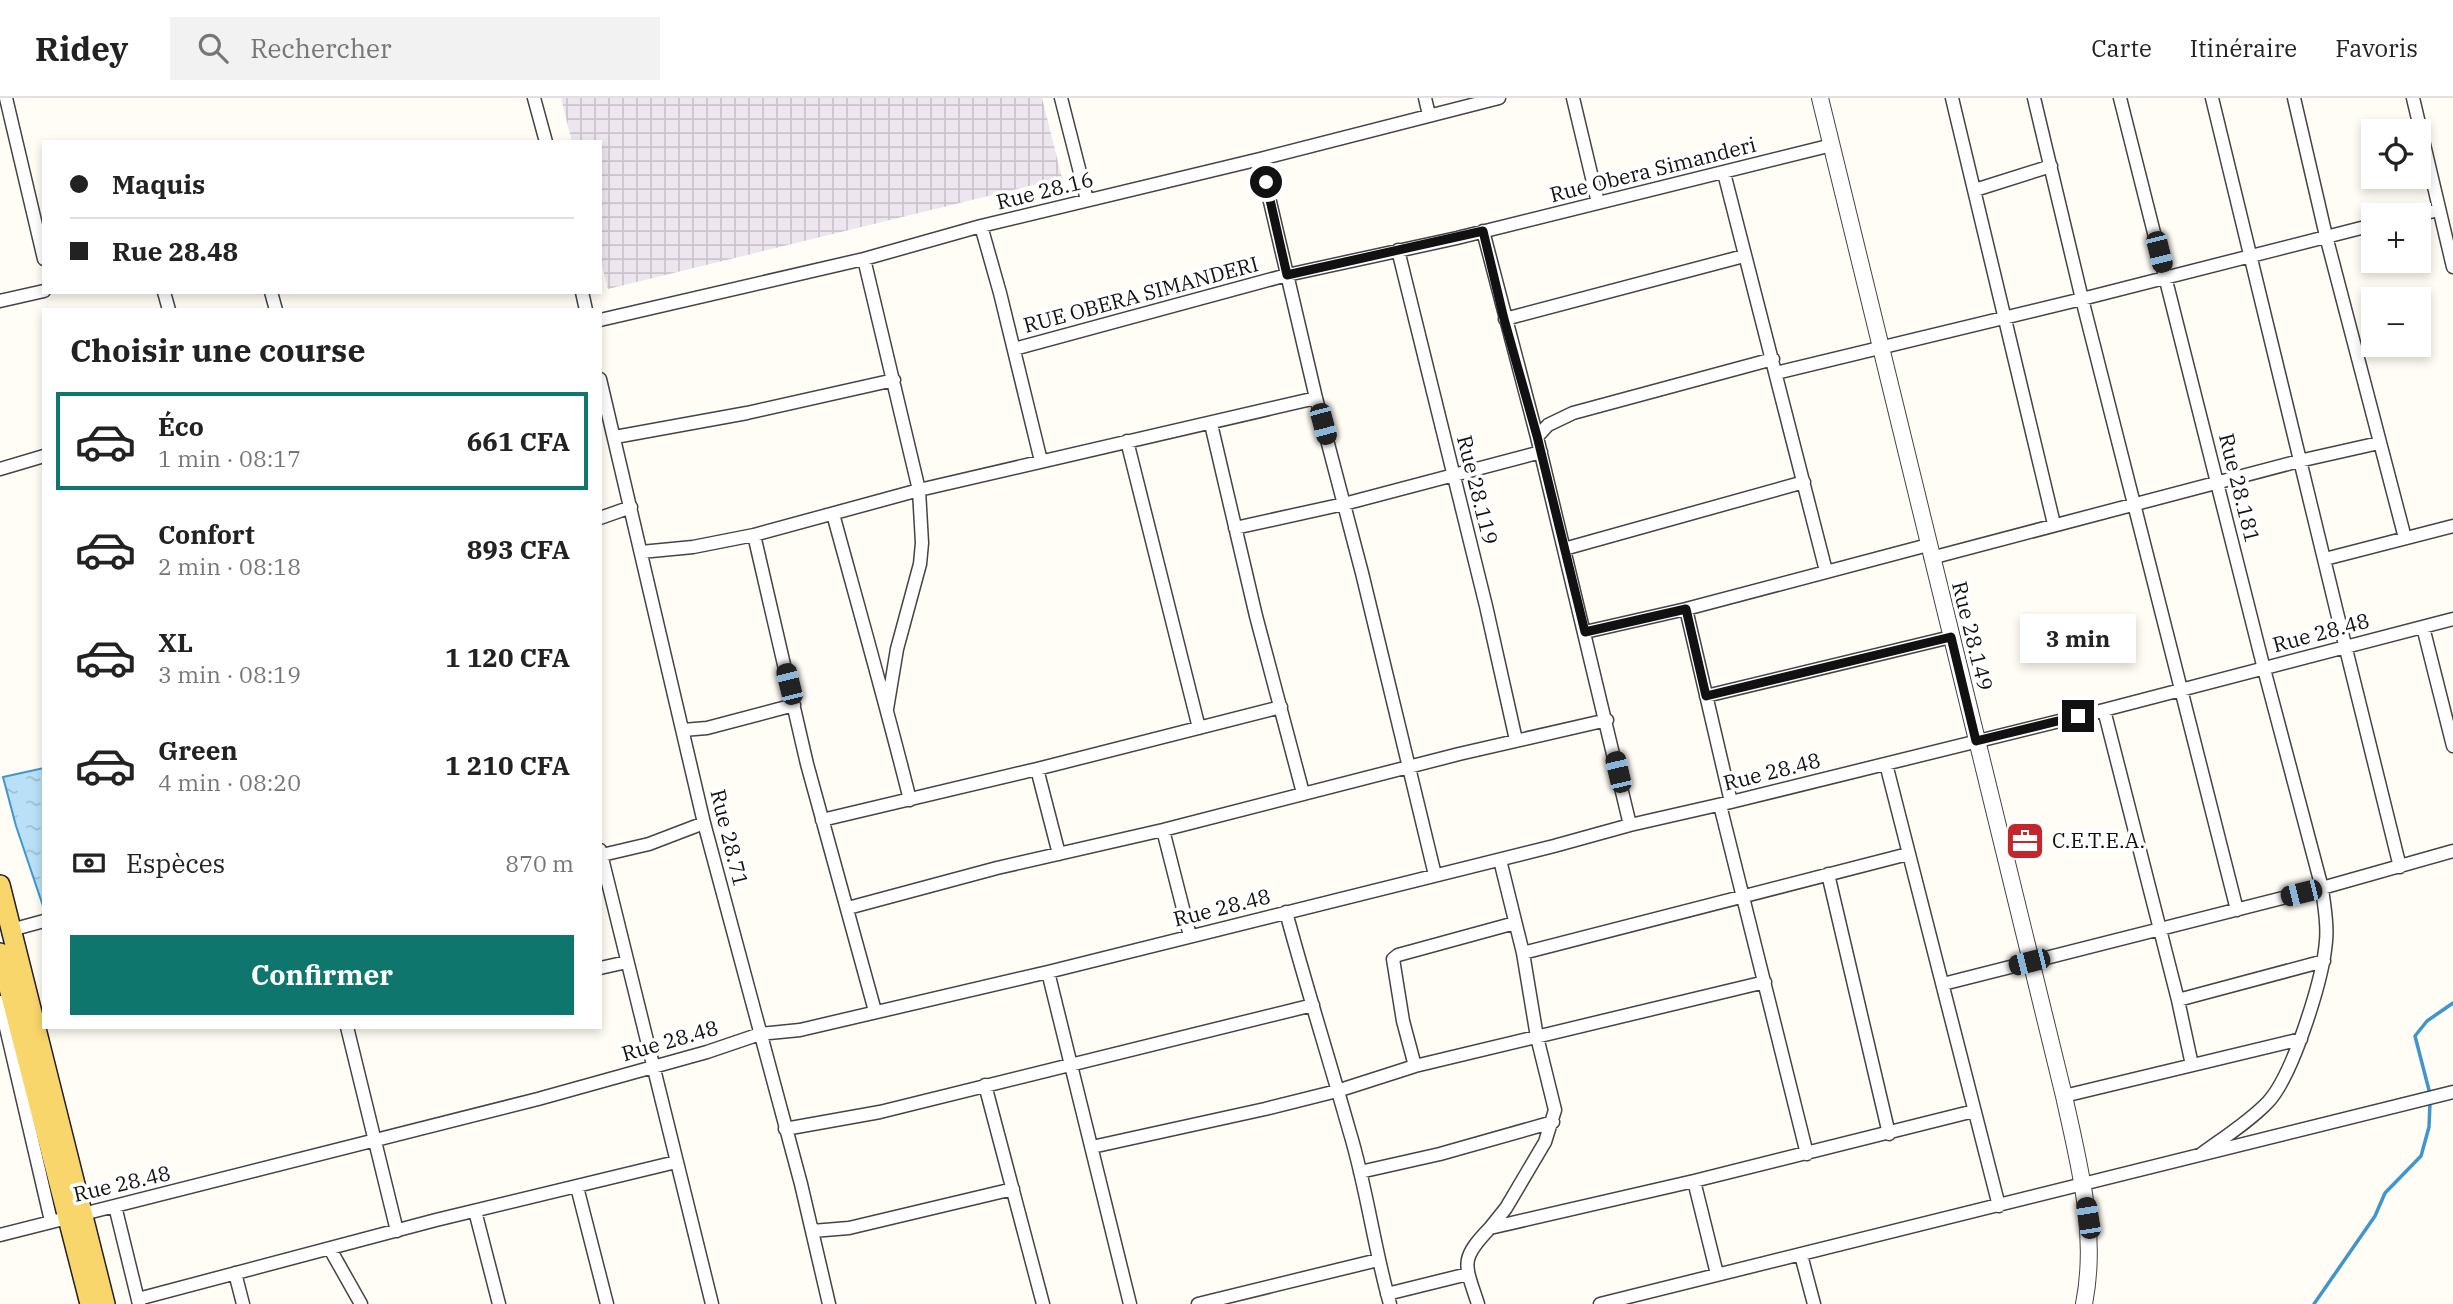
<!DOCTYPE html>
<html lang="fr">
<head>
<meta charset="utf-8">
<style>
	:root { --surface:#fff; --page:#f2f2f2; --text:#222; --muted:#767676; --line:#e0e0e0; --accent:#0f766e }
	body { margin:0; font-family:"IBM Plex Serif",serif; background:var(--page); color:var(--text); height:100vh; display:flex; flex-direction:column; font-size:26px; white-space:nowrap }
	* { box-sizing:border-box; margin:0 }
	p { font-size:23px; color:var(--muted) }
	.icon { flex:none; width:38px; height:38px; fill:none; stroke:currentColor; stroke-width:2; stroke-linecap:round; stroke-linejoin:round }
	.map { position:relative; flex:1; overflow:hidden }
	.side { position:absolute; left:42px; top:210px; width:560px; height:721px; display:flex; flex-direction:column; background:var(--surface); border-radius:0px; box-shadow:0 4px 10px #0003 }
	.side>* { flex:none }
	.guide { position:absolute; left:42px; top:42px; width:560px; height:154px; border-radius:0px; box-shadow:0 4px 10px #0003; display:grid; align-content:center; height:154px; padding:0 28px; background:var(--surface) }
	.controls { position:absolute; left:2361px; top:21px; display:grid; gap:14px }
	.controls a { display:grid; place-items:center; width:70px; height:70px; border-radius:0px; background:var(--surface); box-shadow:0 4px 10px #0003; font-size:35px }
	.end { position:absolute; width:32px; height:32px; margin:-16px; border:9px solid #111; background:#fff; box-shadow:0 0 0 4px #fff }
	.from { border-radius:50% }
	.bubble { position:absolute; height:49px; border-radius:0px; background:var(--surface); box-shadow:0 4px 10px #0003; font-size:23px; font-weight:700; line-height:49px; text-align:center }
	.car { position:absolute; width:21px; height:42px; margin:-21px -10px; border-radius:9px; box-shadow:0 0 5px 2px #0007; background:linear-gradient(#222 24%,#8ab4d8 0 40%,#222 0 76%,#8ab4d8 0 86%,#222 0) }
	.guide b { display:flex; align-items:center; gap:24px; height:66px; font-size:26px }
	.guide b+b { border-top:2px solid var(--line) }
	.guide i { width:18px; height:18px; background:var(--text) }
	ul { padding:0; list-style:none }
	li { display:flex; align-items:center; gap:21px; height:98px; margin:0 14px 10px; padding:0 14px; border:4px solid transparent; border-radius:0px }
	li div { flex:1 }
	li b { display:block; font-size:26px }
	li em { font-style:normal; font-weight:700 }
	li.current { border-color:var(--accent) }
	li>.icon { width:63px; height:63px; stroke-width:1.5 }
	h2 { padding:0 28px; font-size:32px; line-height:84px }
	.pay { display:flex; align-items:center; gap:18px; height:77px; padding:0 28px; font-size:26px }
	.pay p { margin-inline-start:auto }
	.action { display:flex; gap:14px; margin-top:auto; padding:14px 28px }
	.action a { flex:1; height:80px; border-radius:0px; background:var(--accent); color:#fff; font-size:28px; font-weight:700; line-height:80px; text-align:center }
	header { display:flex; align-items:center; gap:42px; box-sizing:border-box; height:98px; padding:0 35px; background:var(--surface); border-bottom:2px solid var(--line) }
	header strong { font-size:33px }
	nav { display:flex; gap:38px; margin-inline-start:auto; font-size:24px }
	.search { width:490px; height:63px; background:var(--page); display:flex; align-items:center; gap:18px; box-sizing:border-box; padding:0 24px; border-radius:0px; color:var(--muted); font-size:26px }
	.map>svg:first-child { display:block }
</style>
</head>
<body>
<header>
<strong>Ridey</strong>
<div class="search"><svg class="icon" aria-label="search" viewBox="0 0 24 24"><circle cx="10" cy="10" r="6"/><path d="M15 15l6 6"/></svg>Rechercher</div>
<nav><a>Carte</a><a>Itinéraire</a><a>Favoris</a></nav>
</header>
<div class="map">
<svg width="2453" height="1206" viewBox="0 0 2453 1206">
	<defs>
		<pattern id="industrial-grid" width="8" height="8" patternUnits="userSpaceOnUse" patternTransform="scale(1.75)"><rect width="8" height="8" fill="#eee6ef"/><path d="M0 4h8M4 0v8" fill="none" stroke="#cbc4cc"/></pattern>
		<pattern id="water-ripples" width="26" height="14" patternUnits="userSpaceOnUse" patternTransform="scale(1.75)"><rect width="26" height="14" fill="#b9e0f7"/><path d="M2 4q2-2 4 0t4 0M15 11q2-2 4 0t4 0" fill="none" stroke="#9ebfd3"/></pattern>
	</defs>
	<rect width="100%" height="100%" fill="#fffdf5"/>
	<!-- industrial -->
	<path fill="url(#industrial-grid)" d="M561 0H1042L1062 80 608 191 600 160V44H572Z"/>
	<!-- water -->
	<path fill="url(#water-ripples)" stroke="#3f96cf" stroke-width="2" d="M44 670V811L16 728 3 679Z"/>
	<g fill="none" stroke-linecap="round" stroke-linejoin="round">
		<!-- stream -->
		<path stroke="#3f96cf" stroke-width="3.5" d="M2430 996 2415 938 2427 923 2453 905
			M2314 1206 2375 1118 2385 1095 2421 1058 2429 1029 2430 1004"/>
		<!-- minor casing -->
		<g stroke="#444" stroke-width="15">
			<path id="minor" d="M6 0 44 161
				M534 0 546 44
				M1061 0 1087 102
				M1425 0 1429 17
				M1573 0 1598 105
				M1952 0 2054 426
				M2034 0 2082 201 2237 812
				M2120 0 2264 571 2322 790C2324 808 2328 825 2326 843 2323 881 2293 977 2268 1004 2249 1024 2223 1040 2200 1057
				M2212 0C2274 257 2336 513 2400 769
				M2294 0 2326 138 2405 440
				M2413 0 2453 169
				M1260 61 1316 300 1362 475 1435 777
				M1724 75 1826 473
				M1975 92 2051 68
				M2417 117 2439 112
				M981 128 1000 195 1041 363
				M1483 133 1537 339 1630 727
				M1398 152 1486 508 1516 642
				M864 161 919 392 922 445 920 466 897 551 887 611
				M164 194 169 212
				M271 194 276 212
				M582 194 586 212
				M0 203 44 193
				M1505 221 1744 158
				M600 222 864 161 981 128 1260 61 1499 0
				M1014 251 1287 177 1457 140 1832 47
				M1776 275 2082 201 2373 127
				M600 281 704 725 801 1086 829 1206
				M1211 326 1256 518 1303 695
				M615 339 747 315 894 282
				M1537 339 1548 327 1573 315 1773 261
				M1127 343 1199 630
				M0 371 44 358
				M833 416C859 511 886 606 910 702
				M600 420 631 409
				M1235 430 1344 406 1541 354
				M754 437 807 666 875 913
				M1564 451 1804 384
				M641 454 693 449 754 437 919 392 1316 300
				M1931 460 2299 363 2379 345
				M2325 461 2453 428
				M1686 511 1731 704
				M2423 529 2453 648
				M1585 534 1686 511 1928 447
				M1706 598 1951 539
				M2104 612 2178 902 2192 967
				M683 632 707 630 794 607
				M1886 666 1999 1108
				M1037 671 1059 756
				M1720 707 1807 1056
				M822 722 1037 671 1281 609
				M1163 732 1190 838
				M600 752 712 1206
				M602 757 649 746 704 725
				M1828 776 1889 1036
				M848 810 997 770 1163 732 1459 656 1607 622
				M1286 814C1306 888 1329 961 1350 1035 1367 1091 1374 1150 1390 1206
				M11 832 44 823
				M1523 855 1908 756
				M600 870 627 864
				M1048 874 1130 1206
				M1943 886 2322 790 2453 753
				M2178 902 2324 863
				M0 904 51 1123
				M347 929 397 1133
				M1415 968 1403 923 1393 861 1398 857 1515 825
				M985 987 1043 1206
				M2064 998 2301 941
				M785 1031 880 1014 1313 907
				M1092 1049 1265 1011 1337 993 1415 968 1765 884
				M1360 1074 1440 1056 1553 1024
				M1694 1083 1717 1176
				M577 1089 607 1206
				M115 1108 139 1206
				M475 1113 499 1206
				M1490 1130 1506 1110 1545 1044 1555 1012 1537 939 1523 855 1500 762
				M812 1133 849 1130 1013 1091
				M0 1137 538 1001 707 954 760 936 800 932 1048 874 1554 748 1630 727 1731 704 2104 612 2453 521
				M330 1151 361 1206
				M1801 1157 1814 1206
				M235 1175 243 1206
				M1387 1196 1468 1176
				M138 1201 436 1122 676 1064
				M1198 1206 1378 1162
				M1478 1206C1465 1166 1459 1162 1490 1130L1694 1083 1974 1013
				M1600 1206 2453 994"/>
		</g>
		<!-- tertiary casing -->
		<g stroke="#444" stroke-width="18">
			<path id="tertiary" d="M1820 0 2064 998C2079 1067 2098 1135 2084 1206"/>
		</g>
		<!-- primary casing -->
		<g stroke="#222" stroke-width="22">
			<path id="primary" d="M0 787 105 1206
				M0 855 90 1206"/>
		</g>
		<!-- minor -->
		<use href="#minor" stroke="#fff" stroke-width="12"/>
		<!-- tertiary -->
		<use href="#tertiary" stroke="#fff" stroke-width="16"/>
		<!-- primary -->
		<use href="#primary" stroke="#f9d66b" stroke-width="19"/>
	</g>
	<g fill="none" stroke-linecap="round" stroke-linejoin="round">
		<!-- route -->
		<path stroke="#111" stroke-width="9" d="M1266 84 1287 177 1483 133 1504 221 1537 338 1585 534 1686 511 1706 598 1951 539 1976 643 2078 618"/>
	</g>
	<!-- icons -->
	<defs>
		<g id="office-square" transform="scale(2.0125)"><rect x="-9" y="-9" width="18" height="18" rx="4" fill="#c4262e" stroke="#fff"/><path d="M-6-3h4V-5.5h4V-3h4V5H-6ZM-1-4.5V-3h2v-1.5ZM-6 0V1H6V0Z" fill="#fff"/></g>
	</defs>
	<g fill-rule="evenodd">
		<use href="#office-square" x="2025" y="743"/>
	</g>
	<g text-anchor="middle" stroke-width="7" stroke-linejoin="round" paint-order="stroke">
		<!-- street labels -->
		<g font-size="21" fill="#111" stroke="#fff">
			<text transform="translate(1653 72) rotate(-14)" y="7">Rue Obera Simanderi</text>
			<text transform="translate(1045 93) rotate(-14)" y="7">Rue 28.16</text>
			<text transform="translate(1141 197) rotate(-15)" y="7">RUE OBERA SIMANDERI</text>
			<text transform="translate(2239 390) rotate(76)" y="7">Rue 28.181</text>
			<text transform="translate(1477 392) rotate(76)" y="7">Rue 28.119</text>
			<text transform="translate(2321 535) rotate(-15)" y="7">Rue 28.48</text>
			<text transform="translate(1972 538) rotate(76)" y="7">Rue 28.149</text>
			<text transform="translate(1772 674) rotate(-14)" y="7">Rue 28.48</text>
			<text transform="translate(729 740) rotate(76)" y="7">Rue 28.71</text>
			<text transform="translate(1222 810) rotate(-14)" y="7">Rue 28.48</text>
			<text transform="translate(670 943) rotate(-16)" y="7">Rue 28.48</text>
			<text transform="translate(122 1086) rotate(-13)" y="7">Rue 28.48</text>
		</g>
		<!-- poi labels -->
		<g font-size="21" fill="#111" stroke="#fff" text-anchor="start">
			<text x="2052" y="750">C.E.T.E.A.</text>
		</g>
	</g>
</svg>
<div class="controls">
<a><svg class="icon" aria-label="locate" viewBox="0 0 24 24"><circle cx="12" cy="12" r="6"/><path d="M12 2v4M12 18v4M2 12h4M18 12h4"/></svg></a>
<a>+</a>
<a>−</a>
</div>
<i class="end from" style="left:1266px;top:84px"></i>
<i class="end" style="left:2078px;top:618px"></i>
<div class="bubble" style="left:2020px;top:516px;width:116px">3 min</div>
<i class="car" style="left:2159px;top:154px;rotate:166deg"></i>
<i class="car" style="left:1323px;top:326px;rotate:165deg"></i>
<i class="car" style="left:789px;top:586px;rotate:346deg"></i>
<i class="car" style="left:1618px;top:674px;rotate:347deg"></i>
<i class="car" style="left:2301px;top:795px;rotate:256deg"></i>
<i class="car" style="left:2029px;top:864px;rotate:256deg"></i>
<i class="car" style="left:2088px;top:1120px;rotate:351deg"></i>
<div class="guide">
<b><i class="from"></i>Maquis</b>
<b><i></i>Rue 28.48</b>
</div>
<section class="side">
<h2>Choisir une course</h2>
<ul>
<li class="current"><svg class="icon" aria-label="car" viewBox="0 0 24 24"><path d="M5 17H2v-5l4-1 3-4h7l3 4 3 1v5h-3M9 17h6M6 11h13"/><circle cx="7" cy="17" r="2"/><circle cx="17" cy="17" r="2"/></svg><div><b>Éco</b><p>1 min · 08:17</p></div><em>661 CFA</em></li>
<li><svg class="icon" aria-label="car" viewBox="0 0 24 24"><path d="M5 17H2v-5l4-1 3-4h7l3 4 3 1v5h-3M9 17h6M6 11h13"/><circle cx="7" cy="17" r="2"/><circle cx="17" cy="17" r="2"/></svg><div><b>Confort</b><p>2 min · 08:18</p></div><em>893 CFA</em></li>
<li><svg class="icon" aria-label="car" viewBox="0 0 24 24"><path d="M5 17H2v-5l4-1 3-4h7l3 4 3 1v5h-3M9 17h6M6 11h13"/><circle cx="7" cy="17" r="2"/><circle cx="17" cy="17" r="2"/></svg><div><b>XL</b><p>3 min · 08:19</p></div><em>1 120 CFA</em></li>
<li><svg class="icon" aria-label="car" viewBox="0 0 24 24"><path d="M5 17H2v-5l4-1 3-4h7l3 4 3 1v5h-3M9 17h6M6 11h13"/><circle cx="7" cy="17" r="2"/><circle cx="17" cy="17" r="2"/></svg><div><b>Green</b><p>4 min · 08:20</p></div><em>1 210 CFA</em></li>
</ul>
<div class="pay"><svg class="icon" aria-label="cash" viewBox="0 0 24 24"><path d="M3 7h18v10H3z"/><circle cx="12" cy="12" r="2"/></svg>Espèces<p>870 m</p></div>
<div class="action"><a>Confirmer</a></div>
</section>
</div>
</body>
</html>
